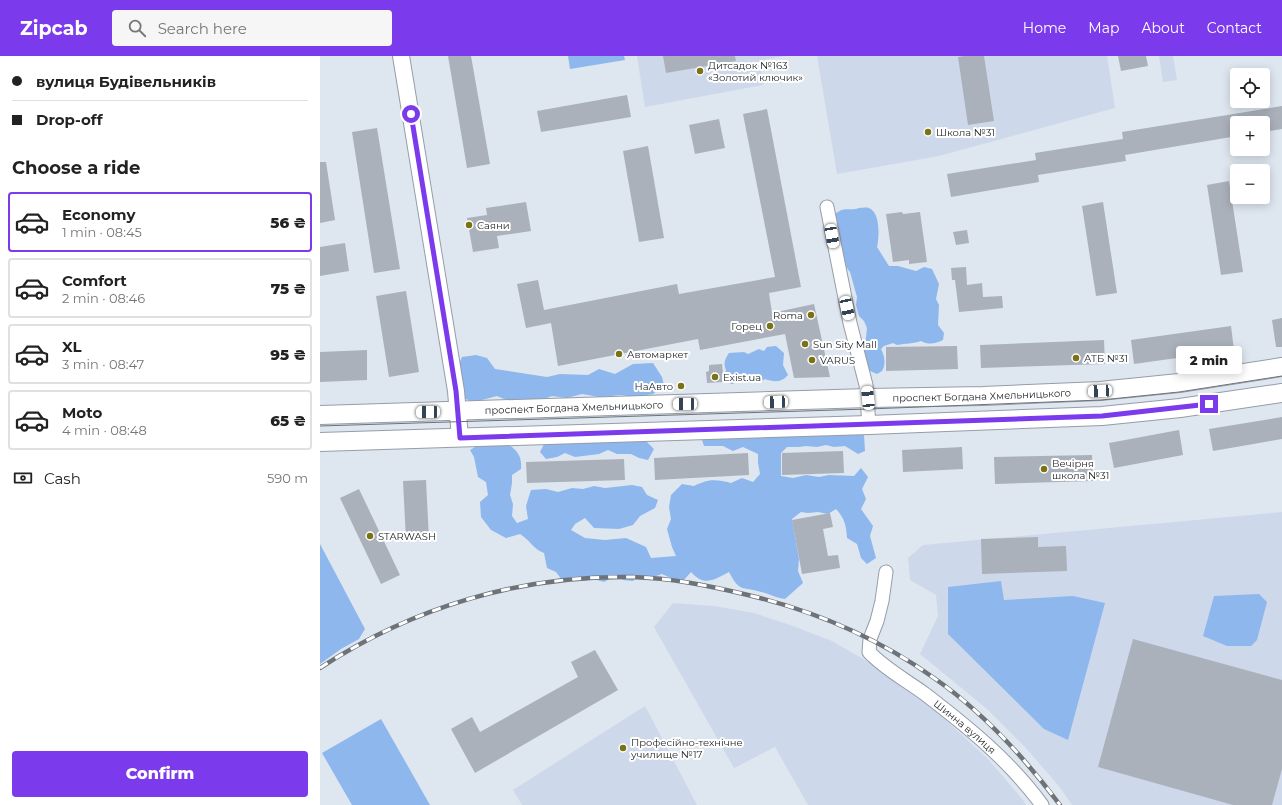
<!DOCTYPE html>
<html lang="en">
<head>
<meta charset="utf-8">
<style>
	:root { --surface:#fff; --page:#f6f6f6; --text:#222; --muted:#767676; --line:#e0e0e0; --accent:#7c3aed }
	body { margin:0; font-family:Montserrat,sans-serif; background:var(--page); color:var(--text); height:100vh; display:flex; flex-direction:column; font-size:15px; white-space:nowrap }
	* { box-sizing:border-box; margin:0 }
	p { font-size:13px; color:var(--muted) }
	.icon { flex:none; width:22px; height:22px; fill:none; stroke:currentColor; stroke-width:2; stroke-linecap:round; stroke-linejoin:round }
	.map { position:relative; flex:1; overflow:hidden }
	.side { display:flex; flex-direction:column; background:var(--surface); width:320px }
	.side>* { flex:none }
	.guide { display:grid; align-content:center; height:88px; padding:0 12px; background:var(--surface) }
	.tools { position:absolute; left:910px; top:12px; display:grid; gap:8px }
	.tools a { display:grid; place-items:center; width:40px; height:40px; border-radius:4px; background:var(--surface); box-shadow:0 2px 10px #0003; font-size:20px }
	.end { position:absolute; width:18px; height:18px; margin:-9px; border:5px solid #7c3aed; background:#fff; box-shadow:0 0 0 2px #fff }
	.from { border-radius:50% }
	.bubble { position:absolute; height:28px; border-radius:4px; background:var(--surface); box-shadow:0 2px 10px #0003; font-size:13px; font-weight:800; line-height:28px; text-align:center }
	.car { position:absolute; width:12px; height:24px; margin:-12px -6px; border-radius:5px; box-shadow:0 0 3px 1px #0007; background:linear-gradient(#fff 24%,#345 0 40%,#fff 0 76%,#345 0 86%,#fff 0) }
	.guide b { display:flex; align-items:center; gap:14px; height:38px; font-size:15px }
	.guide b+b { border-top:1px solid var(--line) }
	.guide i { width:10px; height:10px; background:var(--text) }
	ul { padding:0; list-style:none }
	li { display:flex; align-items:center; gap:12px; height:60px; margin:0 8px 6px; padding:0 4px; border:2px solid var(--line); border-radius:4px }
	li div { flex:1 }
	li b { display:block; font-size:15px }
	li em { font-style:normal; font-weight:800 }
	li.current { border-color:var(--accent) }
	li>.icon { width:36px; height:36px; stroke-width:1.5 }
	h2 { padding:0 12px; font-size:18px; line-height:48px }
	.pay { display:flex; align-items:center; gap:10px; height:44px; padding:0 12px; font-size:15px }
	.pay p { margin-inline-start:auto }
	.cta { display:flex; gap:8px; margin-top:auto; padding:8px 12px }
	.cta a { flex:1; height:46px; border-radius:4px; background:var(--accent); color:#fff; font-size:16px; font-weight:800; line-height:46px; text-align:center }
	header { display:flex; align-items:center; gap:24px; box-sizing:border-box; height:56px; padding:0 20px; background:var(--accent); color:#fff }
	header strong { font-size:19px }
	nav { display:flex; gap:22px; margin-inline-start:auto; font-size:14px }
	.search { width:280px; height:36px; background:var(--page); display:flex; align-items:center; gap:10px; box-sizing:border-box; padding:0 14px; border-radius:4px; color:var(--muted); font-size:15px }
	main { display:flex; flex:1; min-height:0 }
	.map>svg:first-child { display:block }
</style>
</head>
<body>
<header>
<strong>Zipcab</strong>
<div class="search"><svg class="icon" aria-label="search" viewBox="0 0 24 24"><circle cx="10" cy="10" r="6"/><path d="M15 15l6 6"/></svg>Search here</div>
<nav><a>Home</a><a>Map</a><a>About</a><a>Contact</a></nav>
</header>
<main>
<section class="side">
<div class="guide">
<b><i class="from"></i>вулиця Будівельників</b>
<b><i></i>Drop-off</b>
</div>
<h2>Choose a ride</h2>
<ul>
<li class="current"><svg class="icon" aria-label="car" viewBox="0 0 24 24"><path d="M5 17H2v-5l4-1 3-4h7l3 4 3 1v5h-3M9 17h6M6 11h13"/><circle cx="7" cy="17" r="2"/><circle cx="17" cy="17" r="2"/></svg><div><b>Economy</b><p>1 min · 08:45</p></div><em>56 ₴</em></li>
<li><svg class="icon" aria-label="car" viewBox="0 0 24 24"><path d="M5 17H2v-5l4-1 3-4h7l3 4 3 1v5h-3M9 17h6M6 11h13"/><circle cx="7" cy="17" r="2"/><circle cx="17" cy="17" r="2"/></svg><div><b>Comfort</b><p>2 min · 08:46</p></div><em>75 ₴</em></li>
<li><svg class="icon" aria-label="car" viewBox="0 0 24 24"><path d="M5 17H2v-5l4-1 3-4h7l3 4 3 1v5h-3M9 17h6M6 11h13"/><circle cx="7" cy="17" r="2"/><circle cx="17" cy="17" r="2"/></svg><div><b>XL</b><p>3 min · 08:47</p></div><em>95 ₴</em></li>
<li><svg class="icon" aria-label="car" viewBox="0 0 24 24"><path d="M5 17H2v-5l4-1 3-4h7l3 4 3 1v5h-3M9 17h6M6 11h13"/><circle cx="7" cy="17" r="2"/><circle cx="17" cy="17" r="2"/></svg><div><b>Moto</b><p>4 min · 08:48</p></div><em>65 ₴</em></li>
</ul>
<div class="pay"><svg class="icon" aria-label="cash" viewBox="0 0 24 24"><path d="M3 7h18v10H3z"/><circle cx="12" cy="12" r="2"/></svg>Cash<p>590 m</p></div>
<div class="cta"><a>Confirm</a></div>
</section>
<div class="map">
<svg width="962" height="749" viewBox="0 0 962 749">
	<rect width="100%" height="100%" fill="#dee6f0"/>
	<!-- built -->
	<path fill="#cdd9ea" d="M317 0H464L440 5 443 29 325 51Z
		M497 0H787L795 52 619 100 517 118Z
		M839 0H853L857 24 843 26Z
		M962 456V749H752L738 729 704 690 667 653 600 598 618 560 616 539 590 524 588 502 603 489Z
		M353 547 394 550 434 557 473 570 512 585 569 618 617 656 669 704 703 744 706 749H488L455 691 414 712 334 571Z
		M325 650 377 749H202L193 734Z"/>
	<!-- green -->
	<path fill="#8eb7ed" d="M248 0H304L305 4 250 13Z
		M539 152C542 152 546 151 549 152 561 157 559 182 557 191L569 210H578L596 215 604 211 612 213 619 228 616 243 619 249 618 269 624 277 623 284C615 288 609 289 601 285 593 288 586 287 577 289L573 287 564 290 561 293C565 301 566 308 562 315L557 318 550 315 544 299 543 286 546 282 547 272 544 265 539 260 536 249 537 241 530 216 520 203 513 160C525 149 527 156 539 152Z
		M456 290 464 297 463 309 468 319C461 327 454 326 445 323 440 326 436 329 431 325L427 327 420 325 412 328 406 326 405 317 406 314C403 307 405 303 409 297L424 296 428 298 439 293 444 295 447 291Z
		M156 299 167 302 175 313 227 321 240 318 268 319 279 313 295 318 313 308 333 307 342 321 344 329 333 338 314 341 301 339 280 341 262 338 247 342 232 340 221 344 189 345 177 340 154 346 140 341 136 315 142 301Z
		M537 376 544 379 545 395 538 398 525 390 514 391 506 389 497 391 486 390 479 391H467L461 397V420L473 422 486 419 499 421 509 419 534 420 541 412 548 421 542 433 546 443 541 453 553 470 550 480 556 502 547 508 541 502 537 488 527 482C526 469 525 463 516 453L508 458 498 456 488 457 481 456 472 463 479 503 478 515 483 527 465 543C456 542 450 538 441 536 422 530 420 537 409 516 394 524 384 531 371 516L364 524 353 523 342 518 330 522 318 520 313 525 303 524 295 520 284 526 274 523 262 525 252 521 242 524 236 516 227 512 224 497C213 493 210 484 200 478L186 482 171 474 161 461 160 446 168 439 166 426 158 421 154 401 150 394 160 388 187 387C197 395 202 399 201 413L192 419V427L190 439 193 448 192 460 197 467 208 463 206 450 211 434 226 433 238 436 252 432 263 433 274 430 285 432 312 429 322 431 327 439 338 444 335 452 320 460 313 469 299 473 274 472 265 462 255 468 251 474 265 482 285 484 306 482 326 491 331 502 356 500 352 491 347 473 351 463 349 451 351 439 362 428 374 430C388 423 396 423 411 427L422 422 433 426 440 418 438 407V398L423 391 413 395 403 390H384L381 381Z
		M316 380 327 386 334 393 328 404 319 402 311 398H297L288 394 279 398 255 401 245 397 237 401 226 403 220 396 225 386 273 383 283 387 295 383Z
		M0 488 45 573 39 583 21 593 0 608Z
		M681 525 684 544 753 540 785 547 748 684 724 673 628 578V531Z
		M939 538 947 546 937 584 931 590H907L883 580 894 540Z
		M61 663 110 749H32L2 697Z"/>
	<!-- building -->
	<path fill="#aab1bb" d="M128 0H151L170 108 147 112Z
		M343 0H415L416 5 346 17Z
		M645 0H664L674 65 648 69 638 1Z
		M798 0H826L828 10 801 15Z
		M307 39 311 61 221 76 217 55Z
		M962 50V73L943 76V67H917V80L805 99 806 105 718 119 719 126 631 141 627 118 716 104 715 97 803 83 802 76Z
		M447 53 481 231 449 237 452 257 494 248 510 321 474 322 465 278 380 294 378 283 238 310 231 267 206 272 197 228 218 224 224 254 357 228 359 238 455 221 423 58Z
		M399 63 405 92 375 98 369 69Z
		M57 72 80 213 54 217 32 76Z
		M328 90 344 182 319 186 303 95Z
		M0 106H6L15 164 0 167Z
		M909 125 923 216 901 219 887 129Z
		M206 146 211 175 177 180 179 192 153 196 147 162 167 159 166 152Z
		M783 146 797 237 776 240 762 150Z
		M582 156 583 158 600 156 607 206 589 208V204L573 206 566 158Z
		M647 174 649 187 636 189 633 176Z
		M25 187 29 215 0 220V191Z
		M646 211 647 229 662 227 663 241 682 240 683 252 639 256 635 224H632L631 212Z
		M86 235 99 316 69 321 56 240Z
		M962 262V291H956L952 264Z
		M911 270 914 294 814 308 811 284Z
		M784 284 785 308 661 312 660 289Z
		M637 290 638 313 566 315V291Z
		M47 294V324L0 326V296Z
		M402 308 404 326 387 327 386 316 389 315V309Z
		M962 361V383L893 395 889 373Z
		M859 374 863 399 794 412 789 387Z
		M642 391 643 413 583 416 582 394Z
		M523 395 524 417 462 419V397Z
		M428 397 429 419 335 424 334 402Z
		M772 399 773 425 675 428 674 401Z
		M304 403 305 424 207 427 206 406Z
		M106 424 109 483 86 484 83 425Z
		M39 433 80 519 61 528 20 442Z
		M510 457 513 471 503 473 508 500 518 499 520 512 482 518 472 464Z
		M718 481V491L746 490 747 515 662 518 661 483Z
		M813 583 962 624V713L952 749H913L778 711Z
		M275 594 298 634 155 717 131 673 152 661 160 676 258 621 251 606Z"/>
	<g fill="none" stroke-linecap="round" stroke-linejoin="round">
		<!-- minor casing -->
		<g stroke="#969da7" stroke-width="15">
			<g id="minor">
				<path d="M507 151 530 267 546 329 549 369"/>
				<path id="s1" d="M566 516 562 545 557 565 550 583 549 596C565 613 586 624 605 638 648 671 690 705 722 749"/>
			</g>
		</g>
		<!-- tertiary casing -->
		<g stroke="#969da7" stroke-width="18">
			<path id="tertiary" d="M81 0 136 335 140 382"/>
		</g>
		<!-- secondary casing -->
		<g stroke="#969da7" stroke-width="20">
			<g id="secondary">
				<path id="s2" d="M0 359 548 342 663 340 780 335 859 327 962 311"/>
				<path d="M0 386 549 369 782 360 860 352 962 337"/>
			</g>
		</g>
		<!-- minor -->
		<use href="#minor" stroke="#fff" stroke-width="13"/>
		<!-- tertiary -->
		<use href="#tertiary" stroke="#fff" stroke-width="16"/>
		<!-- secondary -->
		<use href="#secondary" stroke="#fff" stroke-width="18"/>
		<!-- tram -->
		<path stroke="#6e7379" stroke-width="1" d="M0 370 548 353 781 344 859 336 962 320"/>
		<!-- rail casing -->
		<g stroke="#6e7379" stroke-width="4.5">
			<path id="rail" d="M0 612C93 551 201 519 312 521 352 522 390 530 428 539 495 555 558 582 614 622 663 656 704 701 740 749"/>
		</g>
		<!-- rail -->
		<use href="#rail" stroke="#fff" stroke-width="3" stroke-dasharray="9" stroke-linecap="butt"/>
	</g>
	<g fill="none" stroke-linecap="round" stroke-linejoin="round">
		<!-- route -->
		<path stroke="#7c3aed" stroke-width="5" d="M91 58 136 335 140 382 782 360 889 348"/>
	</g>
	<!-- markers -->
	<g fill="#7a7316" stroke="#fff" stroke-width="1.5">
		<circle cx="380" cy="15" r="4"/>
		<circle cx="608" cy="76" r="4"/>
		<circle cx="149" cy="169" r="4"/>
		<circle cx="491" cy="259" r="4"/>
		<circle cx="450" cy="270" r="4"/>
		<circle cx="485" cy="288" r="4"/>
		<circle cx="299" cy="298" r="4"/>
		<circle cx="756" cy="302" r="4"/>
		<circle cx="492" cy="304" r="4"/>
		<circle cx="395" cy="321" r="4"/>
		<circle cx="361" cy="330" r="4"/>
		<circle cx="724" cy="413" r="4"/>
		<circle cx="50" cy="480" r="4"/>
		<circle cx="303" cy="692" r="4"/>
	</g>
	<g text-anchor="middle" stroke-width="4" stroke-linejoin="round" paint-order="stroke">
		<!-- poi labels -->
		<g font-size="10" fill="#1e2124" stroke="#fff" text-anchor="start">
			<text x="388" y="13">Дитсадок №163<tspan x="388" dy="12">«Золотий ключик»</tspan></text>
			<text x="616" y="80">Школа №31</text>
			<text x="157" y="173">Саяни</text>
			<text x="483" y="263" text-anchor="end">Roma</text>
			<text x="442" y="274" text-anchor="end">Горец</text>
			<text x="493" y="292">Sun Sity Mall</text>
			<text x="307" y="302">Автомаркет</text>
			<text x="764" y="306">АТБ №31</text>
			<text x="500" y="308">VARUS</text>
			<text x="403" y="325">Exist.ua</text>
			<text x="353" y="334" text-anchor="end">НаАвто</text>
			<text x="732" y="411">Вечірня<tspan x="732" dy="12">школа №31</tspan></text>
			<text x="58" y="484">STARWASH</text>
			<text x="311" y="690">Професійно-технічне<tspan x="311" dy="12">училище №17</tspan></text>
		</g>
		<!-- street labels -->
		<g font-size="10" fill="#1e2124" stroke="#fff">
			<text dy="4" stroke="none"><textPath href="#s2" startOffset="662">проспект Богдана Хмельницького</textPath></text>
			<text dy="4" stroke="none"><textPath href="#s2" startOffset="254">проспект Богдана Хмельницького</textPath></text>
			<text dy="4" stroke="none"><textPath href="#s1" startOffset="204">Шинна вулиця</textPath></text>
		</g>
	</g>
</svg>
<div class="tools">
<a><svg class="icon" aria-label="locate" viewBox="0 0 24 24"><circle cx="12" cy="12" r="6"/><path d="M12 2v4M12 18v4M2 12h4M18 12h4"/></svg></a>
<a>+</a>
<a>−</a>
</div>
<i class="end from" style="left:91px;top:58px"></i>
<i class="end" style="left:889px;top:348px"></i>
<div class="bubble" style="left:856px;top:290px;width:66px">2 min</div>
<i class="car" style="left:512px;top:180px;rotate:170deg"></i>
<i class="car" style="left:527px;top:252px;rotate:168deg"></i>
<i class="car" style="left:780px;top:335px;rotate:267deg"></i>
<i class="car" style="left:548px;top:342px;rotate:354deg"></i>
<i class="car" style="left:456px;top:346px;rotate:268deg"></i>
<i class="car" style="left:365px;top:348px;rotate:269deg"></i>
<i class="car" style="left:108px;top:356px;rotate:269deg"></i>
</div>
</main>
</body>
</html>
